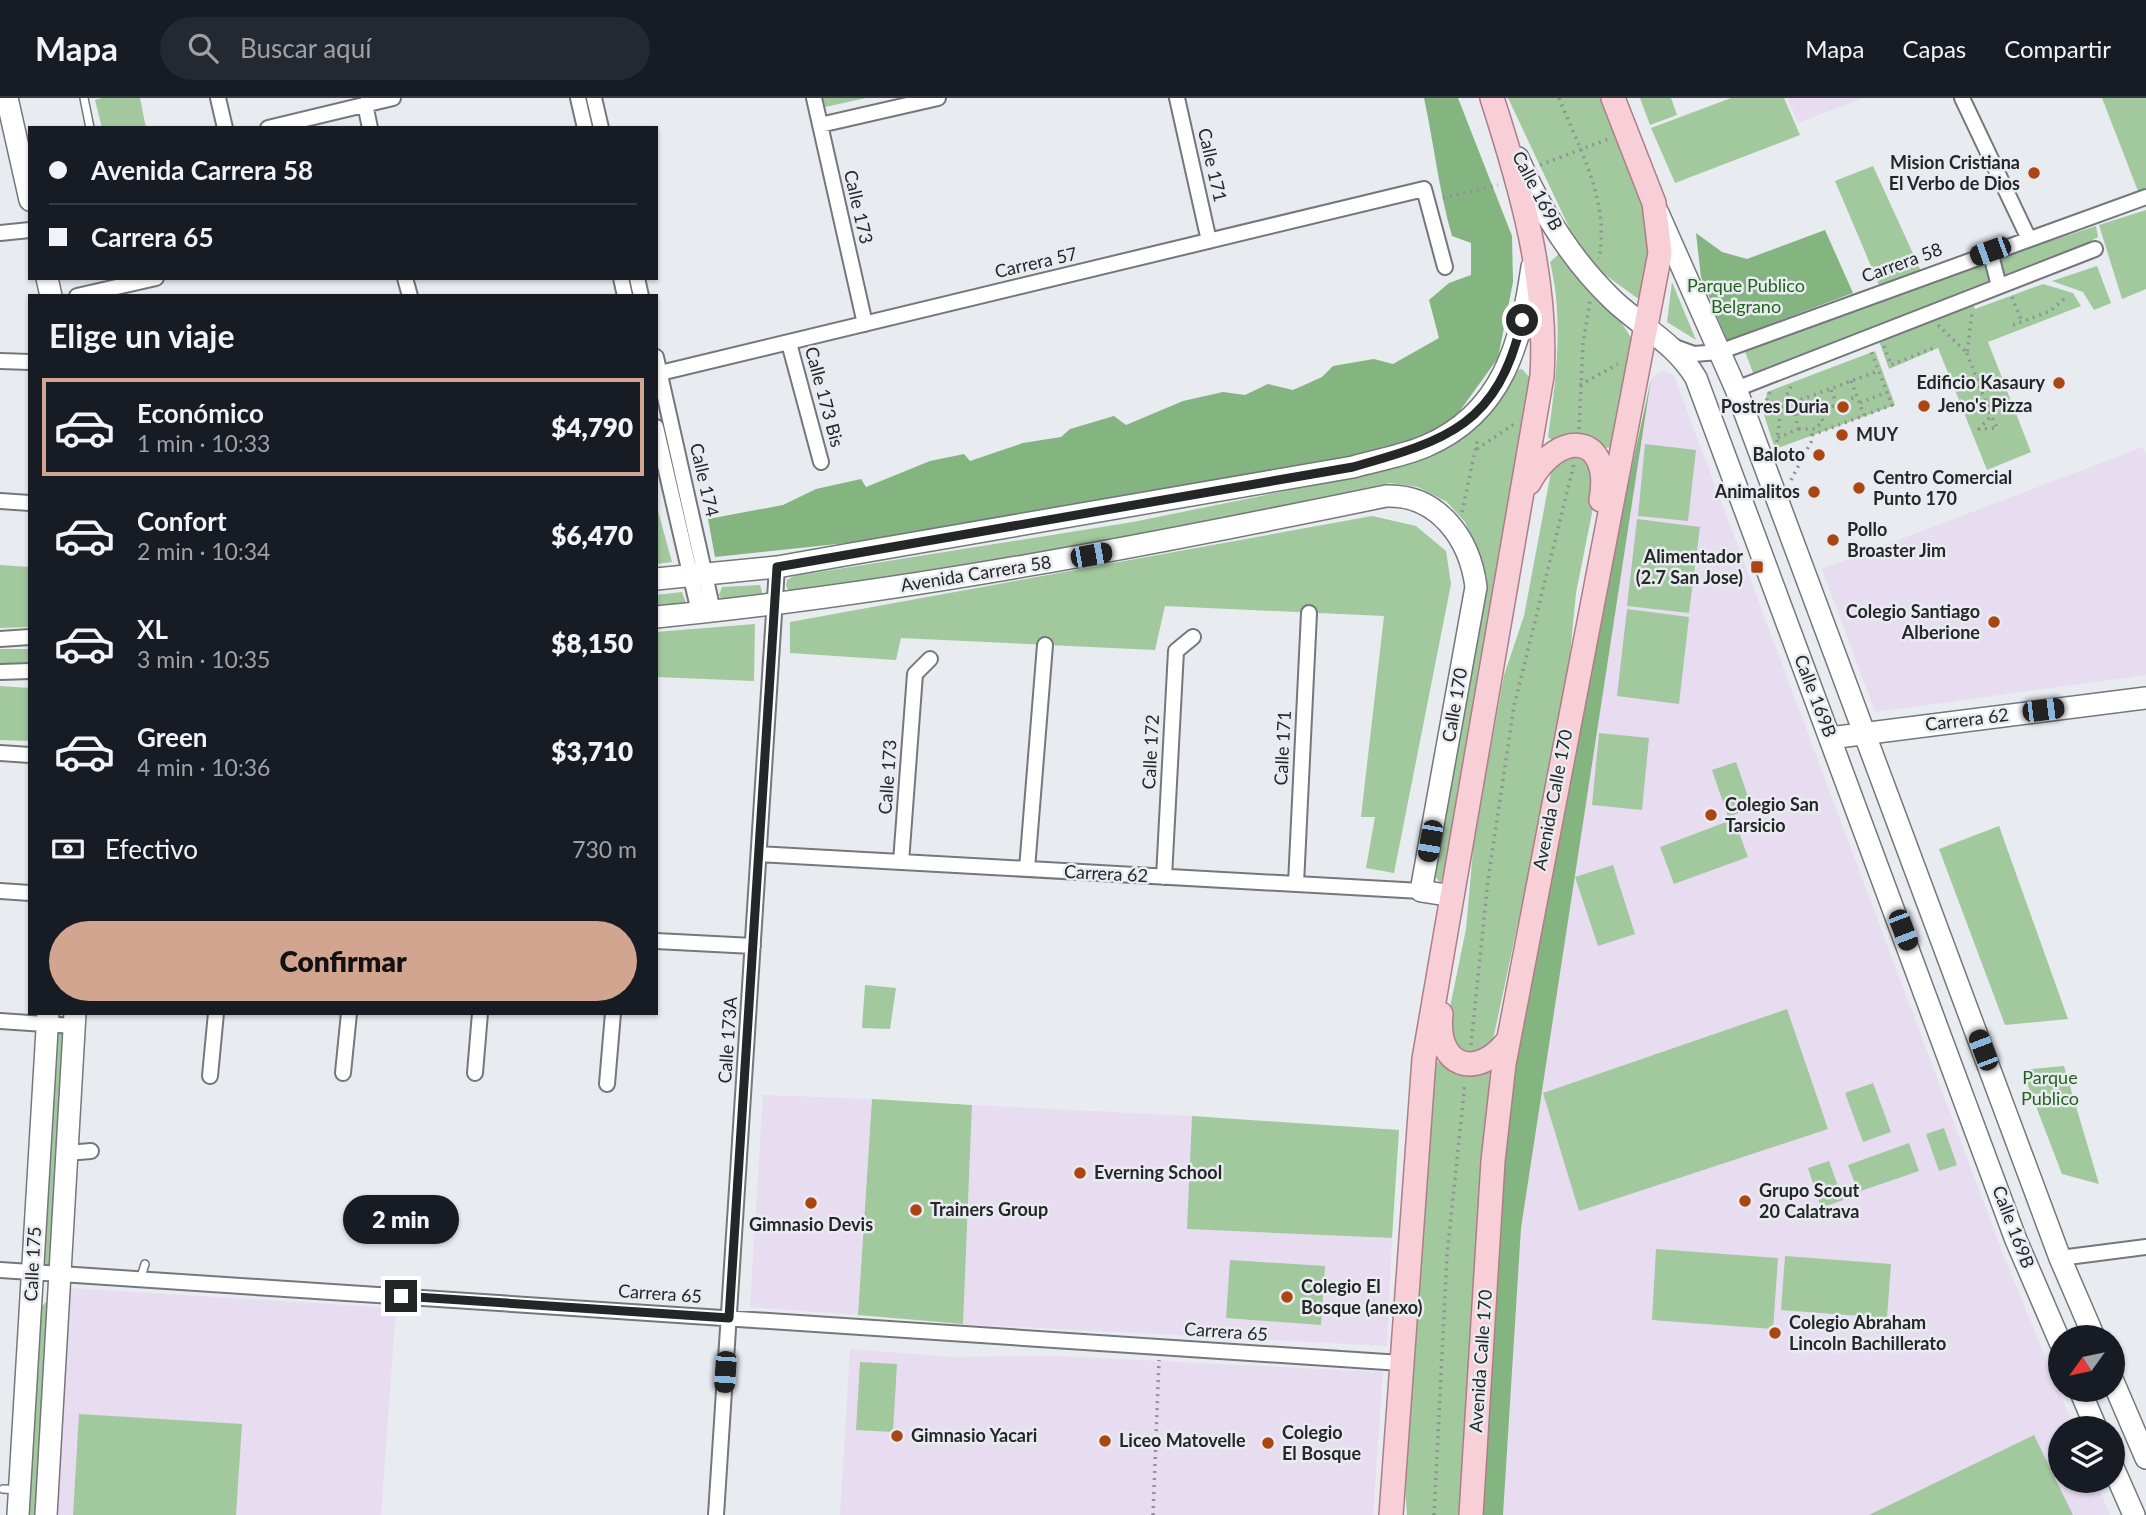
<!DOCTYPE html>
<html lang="es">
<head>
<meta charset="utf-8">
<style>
	:root { --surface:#171b24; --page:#242831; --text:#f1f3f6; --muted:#9ea1a6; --line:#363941; --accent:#d1a58f }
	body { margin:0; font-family:Lato,sans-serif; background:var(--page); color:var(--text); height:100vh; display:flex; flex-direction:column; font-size:26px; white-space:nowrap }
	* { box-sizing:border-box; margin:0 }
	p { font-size:23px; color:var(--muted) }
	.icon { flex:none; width:38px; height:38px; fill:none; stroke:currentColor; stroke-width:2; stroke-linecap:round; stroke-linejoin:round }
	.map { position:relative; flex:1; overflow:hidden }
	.panel { position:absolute; left:28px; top:196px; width:630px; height:721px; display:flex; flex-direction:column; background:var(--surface); border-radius:0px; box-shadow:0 2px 5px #0004 }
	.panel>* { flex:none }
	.banner { position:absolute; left:28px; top:28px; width:630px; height:154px; border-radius:0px; box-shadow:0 2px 5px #0004; display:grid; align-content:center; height:154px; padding:0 21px; background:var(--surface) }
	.needle { width:46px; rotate:237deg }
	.fabs { position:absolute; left:2048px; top:1227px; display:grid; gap:14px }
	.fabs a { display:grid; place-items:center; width:77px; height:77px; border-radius:50%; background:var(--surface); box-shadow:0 2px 5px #0004; font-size:35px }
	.end { position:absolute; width:32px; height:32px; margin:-16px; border:9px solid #252627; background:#fff; box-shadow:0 0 0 4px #fff }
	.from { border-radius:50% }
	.bubble { position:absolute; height:49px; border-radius:24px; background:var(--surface); box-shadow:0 2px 5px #0004; font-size:23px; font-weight:800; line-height:49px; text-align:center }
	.car { position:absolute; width:21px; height:42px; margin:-21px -10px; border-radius:9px; box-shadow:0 0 5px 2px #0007; background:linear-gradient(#222 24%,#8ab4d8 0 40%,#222 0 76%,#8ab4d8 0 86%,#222 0) }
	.banner b { display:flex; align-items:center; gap:24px; height:66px; font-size:26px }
	.banner b+b { border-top:2px solid var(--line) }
	.banner i { width:18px; height:18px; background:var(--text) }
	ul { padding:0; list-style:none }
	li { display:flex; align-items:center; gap:21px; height:98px; margin:0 14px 10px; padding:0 7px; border:4px solid transparent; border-radius:0px }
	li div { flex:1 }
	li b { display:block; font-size:26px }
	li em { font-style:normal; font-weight:800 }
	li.current { border-color:var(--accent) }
	li>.icon { width:63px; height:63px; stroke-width:1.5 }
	h2 { padding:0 21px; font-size:32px; line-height:84px }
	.pay { display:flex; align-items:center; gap:18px; height:77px; padding:0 21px; font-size:26px }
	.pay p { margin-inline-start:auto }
	.action { display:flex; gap:14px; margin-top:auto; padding:14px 21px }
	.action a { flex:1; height:80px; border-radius:42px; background:var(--accent); color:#111; font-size:28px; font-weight:800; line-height:80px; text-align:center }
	header { display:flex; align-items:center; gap:42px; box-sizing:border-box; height:98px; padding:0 35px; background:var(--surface); border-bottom:2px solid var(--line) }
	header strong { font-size:33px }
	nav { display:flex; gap:38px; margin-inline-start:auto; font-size:24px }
	.search { width:490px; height:63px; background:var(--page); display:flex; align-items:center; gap:18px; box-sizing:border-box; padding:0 24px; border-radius:38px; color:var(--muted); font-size:26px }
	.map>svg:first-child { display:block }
</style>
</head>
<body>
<header>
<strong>Mapa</strong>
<div class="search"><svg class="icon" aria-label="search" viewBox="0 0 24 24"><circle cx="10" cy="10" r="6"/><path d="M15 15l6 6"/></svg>Buscar aquí</div>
<nav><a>Mapa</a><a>Capas</a><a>Compartir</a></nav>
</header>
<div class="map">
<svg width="2146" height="1417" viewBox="0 0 2146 1417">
	<rect width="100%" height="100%" fill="#e8ebf0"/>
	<!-- education -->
	<path fill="#e8dcf0" d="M1787 0H1863L1798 25Z
		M1662 272 1674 278 2002 1153 2074 1330H2060V1382L2096 1383 2110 1417H1503L1521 1130 1651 281Z
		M2143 349 2146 356V577L1875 614 1822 471Z
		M763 997 872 1001 858 1217 750 1209Z
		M972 1007 1192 1018 1188 1131 1392 1140 1387 1248 963 1226Z
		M69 1190 396 1210 381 1417H56Z
		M850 1251 954 1259 1056 1258 1383 1274 1373 1417H840Z"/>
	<!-- green -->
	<path fill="#a2c89e" d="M102 0H140L146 30H102L95 2Z
		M823 0H866L825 9Z
		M1508 0H1605L1645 113 1650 149 1641 198 1637 200 1604 176 1576 144Z
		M1640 0H1671L1677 17 1650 27Z
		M1731 0H1784L1800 37 1675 85 1651 30Z
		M2102 0H2146V90L2138 93Z
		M1873 68 1921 173 1879 187 1835 83Z
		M2146 112V191L2122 201 2099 127Z
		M2096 128 2098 139 2071 154 2004 177 1998 160Z
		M1558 157 1565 159 1609 206 1632 241 1611 348 1608 350 1572 337 1554 344 1548 339C1556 282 1564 221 1550 164Z
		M1984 163 1991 184 1755 280 1744 251Z
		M2097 168 2111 205 2094 212 2083 194 2052 183Z
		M1672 184 1696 242 1667 224Z
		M2043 186 2073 195 2081 208 1988 244 2031 354 1987 372 1938 250 1889 271 1878 240 1970 199 1975 211Z
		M1875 253 1895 307 1775 351 1764 317 1767 294Z
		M1522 271 1533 283 1445 780 1440 784 1432 776 1487 479 1465 424 1447 404 1418 389 1390 385 1132 439 816 490 789 493 786 488 787 482 794 478 1133 424 1393 371 1442 348 1512 273Z
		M1645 346 1696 352 1688 423 1638 418Z
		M1574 359 1589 364 1596 395 1576 495 1566 599 1493 942 1487 950 1467 957 1451 948 1448 919 1466 831 1474 741 1504 577 1524 518 1551 374 1561 362Z
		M656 406 672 464 656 466Z
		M1372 418 1416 428 1446 453 1451 486 1394 775 1366 770 1375 719H1361L1384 518 1165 508 1155 552 901 540 896 562 790 555V524Z
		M1637 421 1700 429 1689 515 1627 508Z
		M0 467 30 469V529L0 530Z
		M760 487 763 497 723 503 719 497 722 489Z
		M682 494 686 505 656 509V497Z
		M1627 511 1689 519 1679 606 1617 598Z
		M755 526 754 583 656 579V534Z
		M0 551H30V569H0Z
		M0 588 30 590V643L0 642Z
		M1599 635 1649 640 1642 712 1592 707Z
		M1736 664 1752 710 1728 719 1712 672Z
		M1734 721 1748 759 1674 786 1660 749Z
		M1999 728 2068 921 2005 927 1939 751Z
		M1613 767 1635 836 1598 848 1575 779Z
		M865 887 896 890 890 931 862 930Z
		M1787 911 1828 1031 1579 1113 1543 995Z
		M60 934 65 938 50 1166 47 1167 43 1163 57 935Z
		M1436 963 1446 968 1494 972 1463 1404 1460 1417H1407L1404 1377 1433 966Z
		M2064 968 2099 1086 2062 1076 2022 972Z
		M1873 985 1891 1034 1863 1044 1845 995Z
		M872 1001 972 1007 963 1226 858 1217Z
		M1192 1018 1399 1032 1392 1140 1187 1131Z
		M1944 1030 1957 1067 1939 1073 1926 1036Z
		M1909 1045 1919 1073 1858 1094 1848 1067Z
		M1829 1063 1843 1102 1821 1110 1808 1070Z
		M1656 1151 1778 1160 1773 1231 1652 1222Z
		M1785 1158 1891 1166 1887 1220 1781 1212Z
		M1230 1162 1325 1168 1321 1227 1226 1220Z
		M46 1204 49 1206 37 1417H29L41 1209Z
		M860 1264 897 1266 893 1334 856 1332Z
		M79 1316 242 1326 236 1417H73Z
		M2034 1337 2073 1417H1869Z"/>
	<!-- forest -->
	<path fill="#84b47f" d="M1424 0H1458L1512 138 1513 184 1498 260 1454 321 1415 342 1313 367 865 443 715 459 708 421 783 407 816 391 861 381 866 389 930 363 964 356 970 363 1023 345 1061 339 1070 331 1114 318 1126 327 1183 303 1223 294 1245 297 1268 286 1293 292 1322 279 1333 268 1374 261 1393 266 1439 240 1429 202 1449 185 1471 177V145L1452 138C1439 93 1434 46 1424 0Z
		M1825 132 1853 195 1727 242 1701 179 1696 135 1722 154 1747 161Z
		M1651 281 1521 1130 1503 1417H1477L1498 1069 1582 600Z"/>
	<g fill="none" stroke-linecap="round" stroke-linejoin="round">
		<!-- lane casing -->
		<g stroke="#74777b" stroke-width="10">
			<path id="lane" d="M84 0 90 30
				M140 1182 145 1166
				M3 1391 19 1392"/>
		</g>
		<!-- street casing -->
		<g stroke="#74777b" stroke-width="18">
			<path id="street" d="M218 0 225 30
				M578 0 585 30
				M594 0 601 30
				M814 0 865 226
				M1177 0 1209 143
				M1962 0 2028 139
				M365 6 370 30
				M820 27 938 0
				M268 30 393 0
				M0 135 30 132
				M1990 153 1999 188
				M405 180 410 198
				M621 180 625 198
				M637 180 641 198
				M77 198 156 180
				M789 245 821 364
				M1672 248 1694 256 1719 254 2146 99
				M656 259 713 513
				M0 263 30 264
				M656 276 1424 91 1445 169
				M1736 291 2095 151
				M656 329 699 514
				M0 403 30 405
				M0 541 30 539
				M0 574 30 573
				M0 655 30 657
				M759 756 1421 793
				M901 764 915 576 930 561
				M1027 771 1045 547
				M1164 779 1176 553 1193 539
				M1296 786 1309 515
				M0 793 30 795
				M656 843 753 848
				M0 923 74 928
				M343 975 349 915
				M475 975 480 915
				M210 978 216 915
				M607 986 613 915
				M67 1055 91 1053
				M2060 1160 2146 1149
				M0 1172 1401 1265
				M716 1417 777 469"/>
		</g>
		<!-- secondary casing -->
		<g stroke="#74777b" stroke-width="24">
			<path id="secondary" d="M7 0 30 102
				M1518 60C1541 113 1572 163 1614 203 1642 229 1676 246 1696 280L2016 1142 2060 1244
				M1658 115 1736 291 2060 1160 2094 1239
				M47 180 51 198
				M656 481 777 469 845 457 1353 369C1377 362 1403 358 1426 348 1503 315 1521 245 1532 169
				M656 519C902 495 1144 448 1386 398 1438 396 1470 441 1476 489L1421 793 1453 798
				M1830 640 2146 600
				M2112 1281 2146 1360
				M2080 1292 2096 1330
				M2112 1367 2134 1417
				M18 1417 48 915
				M46 1417 75 915"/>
		</g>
		<!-- primary casing -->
		<g stroke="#ac7e88" stroke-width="26">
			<path id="primary" d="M1529 385C1558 330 1613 335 1601 402
				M1441 916C1435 970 1478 983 1509 941
				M1391 1417 1424 961 1542 278C1548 182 1521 90 1492 0
				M1471 1417 1493 1063 1504 966 1660 155 1654 105 1613 0"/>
		</g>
		<!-- path -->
		<path stroke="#909295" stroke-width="3.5" stroke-dasharray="2 5" stroke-linecap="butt" d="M1559 0C1580 52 1610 104 1599 161
			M1540 67 1608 41
			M1443 100 1498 87
			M2012 199 2022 224
			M1938 227 1967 255 1972 215
			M2013 227 2050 213 2064 201
			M1884 248 1891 267 1936 249
			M1967 255 1991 318 1979 331 1997 330 1991 318
			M1851 283 1864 317
			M1580 287 1618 266
			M1831 292 1837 306
			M1860 305 1887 294
			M1764 309 1770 294
			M1781 309 1878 273
			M1819 314 1857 298
			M1797 316 1805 309H1816L1823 323 1815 331H1798
			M1579 331 1583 245 1590 203
			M1812 337 1892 307 1871 253
			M1778 340 1798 331 1793 305
			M1777 344 1781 309 1791 288
			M1477 351 1514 326
			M1791 382 1811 344 1812 335
			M1462 414 1478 339
			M1471 947 1488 782 1514 608 1574 366
			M1153 1417 1159 1262
			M1434 1417 1447 1157 1465 985"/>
		<!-- lane -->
		<use href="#lane" stroke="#fff" stroke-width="7"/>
		<!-- street -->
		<use href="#street" stroke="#fff" stroke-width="14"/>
		<!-- secondary -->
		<use href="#secondary" stroke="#fff" stroke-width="21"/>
		<!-- primary -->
		<use href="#primary" stroke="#f8ced7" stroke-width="23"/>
	</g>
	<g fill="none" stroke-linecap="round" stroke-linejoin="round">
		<!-- route -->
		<path stroke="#252627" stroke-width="9" d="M401 1198 729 1220 777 469 1353 369C1448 342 1498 327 1522 222"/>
	</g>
	<!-- markers -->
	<g fill="#aa4612" stroke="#e8ebf0" stroke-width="2.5">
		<circle cx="2034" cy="75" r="7"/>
		<circle cx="2059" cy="285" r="7"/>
		<circle cx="1924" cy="308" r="7"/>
		<circle cx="1843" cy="309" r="7"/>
		<circle cx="1842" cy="337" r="7"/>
		<circle cx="1819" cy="357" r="7"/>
		<circle cx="1859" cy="390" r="7"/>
		<circle cx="1814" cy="394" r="7"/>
		<circle cx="1833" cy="442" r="7"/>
		<rect x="1750" y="462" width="14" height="14" rx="3.5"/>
		<circle cx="1994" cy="524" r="7"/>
		<circle cx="1711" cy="717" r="7"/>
		<circle cx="1080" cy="1075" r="7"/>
		<circle cx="1745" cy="1103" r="7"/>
		<circle cx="811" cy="1105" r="7"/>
		<circle cx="916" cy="1112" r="7"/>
		<circle cx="1287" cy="1199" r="7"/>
		<circle cx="1775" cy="1235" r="7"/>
		<circle cx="897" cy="1338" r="7"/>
		<circle cx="1105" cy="1343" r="7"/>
		<circle cx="1268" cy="1345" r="7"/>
	</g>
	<g text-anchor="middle" stroke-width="5" stroke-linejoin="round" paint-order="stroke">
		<!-- poi labels -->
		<g font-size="18" font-weight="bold" fill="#252627" stroke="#e8ebf0" text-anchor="start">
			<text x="2020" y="71" text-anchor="end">Mision Cristiana<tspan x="2020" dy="21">El Verbo de Dios</tspan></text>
			<text x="2045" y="291" text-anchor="end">Edificio Kasaury</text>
			<text x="1938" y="314">Jeno's Pizza</text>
			<text x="1829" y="315" text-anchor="end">Postres Duria</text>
			<text x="1856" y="343">MUY</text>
			<text x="1805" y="363" text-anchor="end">Baloto</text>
			<text x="1873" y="386">Centro Comercial<tspan x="1873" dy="21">Punto 170</tspan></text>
			<text x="1800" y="400" text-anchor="end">Animalitos</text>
			<text x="1847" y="438">Pollo<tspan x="1847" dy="21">Broaster Jim</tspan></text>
			<text x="1743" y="465" text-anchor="end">Alimentador<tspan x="1743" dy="21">(2.7 San Jose)</tspan></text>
			<text x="1980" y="520" text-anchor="end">Colegio Santiago<tspan x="1980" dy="21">Alberione</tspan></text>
			<text x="1725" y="713">Colegio San<tspan x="1725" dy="21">Tarsicio</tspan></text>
			<text x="1094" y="1081">Everning School</text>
			<text x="1759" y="1099">Grupo Scout<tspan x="1759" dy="21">20 Calatrava</tspan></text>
			<text x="930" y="1118">Trainers Group</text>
			<text x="811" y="1133" text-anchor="middle">Gimnasio Devis</text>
			<text x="1301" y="1195">Colegio El<tspan x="1301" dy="21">Bosque (anexo)</tspan></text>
			<text x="1789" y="1231">Colegio Abraham<tspan x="1789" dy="21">Lincoln Bachillerato</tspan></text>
			<text x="1282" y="1341">Colegio<tspan x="1282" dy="21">El Bosque</tspan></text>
			<text x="911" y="1344">Gimnasio Yacari</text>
			<text x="1119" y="1349">Liceo Matovelle</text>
		</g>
		<!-- street labels -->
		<g font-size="18" fill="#252627" stroke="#e8ebf0">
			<text transform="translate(1212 67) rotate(77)" y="6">Calle 171</text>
			<text transform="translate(1537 93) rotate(62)" y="6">Calle 169B</text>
			<text transform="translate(858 109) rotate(77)" y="6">Calle 173</text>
			<text transform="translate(1036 165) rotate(-13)" y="6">Carrera 57</text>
			<text transform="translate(1902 165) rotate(-20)" y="6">Carrera 58</text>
			<text transform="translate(824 299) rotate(75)" y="6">Calle 173 Bis</text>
			<text transform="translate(704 382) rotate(77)" y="6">Calle 174</text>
			<text transform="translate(976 476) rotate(-9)" y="6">Avenida Carrera 58</text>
			<text transform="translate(1815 598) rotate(69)" y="6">Calle 169B</text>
			<text transform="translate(1455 607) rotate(-80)" y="6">Calle 170</text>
			<text transform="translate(1967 622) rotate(-7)" y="6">Carrera 62</text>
			<text transform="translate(1283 650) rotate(-87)" y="6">Calle 171</text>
			<text transform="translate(1151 654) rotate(-87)" y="6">Calle 172</text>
			<text transform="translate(888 679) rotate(-86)" y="6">Calle 173</text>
			<text transform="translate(1553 702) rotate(-79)" y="6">Avenida Calle 170</text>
			<text transform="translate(1106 776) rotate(3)" y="6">Carrera 62</text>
			<text transform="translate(728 942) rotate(-86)" y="6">Calle 173A</text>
			<text transform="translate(2013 1129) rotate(69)" y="6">Calle 169B</text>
			<text transform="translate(33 1166) rotate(-87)" y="6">Calle 175</text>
			<text transform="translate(660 1196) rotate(4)" y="6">Carrera 65</text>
			<text transform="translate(1226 1234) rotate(4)" y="6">Carrera 65</text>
			<text transform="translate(1481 1263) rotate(-86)" y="6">Avenida Calle 170</text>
		</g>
		<!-- park labels -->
		<g font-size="18" fill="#22631f" stroke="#e8ebf0">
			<text x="1746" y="194">Parque Publico<tspan x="1746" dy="21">Belgrano</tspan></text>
			<text x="2050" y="986">Parque<tspan x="2050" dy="21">Publico</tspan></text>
		</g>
	</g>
</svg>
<div class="fabs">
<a><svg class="needle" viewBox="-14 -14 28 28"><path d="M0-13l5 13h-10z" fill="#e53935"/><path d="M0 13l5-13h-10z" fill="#9ea1a6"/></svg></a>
<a><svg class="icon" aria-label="layers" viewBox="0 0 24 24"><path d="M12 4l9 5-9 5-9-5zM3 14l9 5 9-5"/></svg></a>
</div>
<i class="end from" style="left:1522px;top:222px"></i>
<i class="end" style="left:401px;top:1198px"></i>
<div class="bubble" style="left:343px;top:1097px;width:116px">2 min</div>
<i class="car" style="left:1990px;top:153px;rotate:250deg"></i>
<i class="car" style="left:1091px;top:457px;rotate:80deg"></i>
<i class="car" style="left:2043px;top:612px;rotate:83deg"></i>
<i class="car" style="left:1430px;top:743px;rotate:190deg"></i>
<i class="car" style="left:1903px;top:832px;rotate:159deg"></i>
<i class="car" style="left:1983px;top:952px;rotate:339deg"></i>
<i class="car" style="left:725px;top:1274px;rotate:184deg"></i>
<div class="banner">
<b><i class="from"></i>Avenida Carrera 58</b>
<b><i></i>Carrera 65</b>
</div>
<section class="panel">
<h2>Elige un viaje</h2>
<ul>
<li class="current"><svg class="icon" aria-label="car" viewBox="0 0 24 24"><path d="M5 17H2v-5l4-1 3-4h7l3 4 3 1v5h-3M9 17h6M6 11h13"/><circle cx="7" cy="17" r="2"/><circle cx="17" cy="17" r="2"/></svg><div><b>Económico</b><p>1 min · 10:33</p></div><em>$4,790</em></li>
<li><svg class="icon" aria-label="car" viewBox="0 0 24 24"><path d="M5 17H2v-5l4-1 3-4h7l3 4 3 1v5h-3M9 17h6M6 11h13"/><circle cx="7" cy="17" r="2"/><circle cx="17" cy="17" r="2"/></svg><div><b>Confort</b><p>2 min · 10:34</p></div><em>$6,470</em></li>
<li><svg class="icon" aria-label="car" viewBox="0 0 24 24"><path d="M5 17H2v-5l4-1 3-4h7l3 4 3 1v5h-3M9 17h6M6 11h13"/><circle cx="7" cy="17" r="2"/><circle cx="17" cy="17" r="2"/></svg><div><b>XL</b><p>3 min · 10:35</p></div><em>$8,150</em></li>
<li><svg class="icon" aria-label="car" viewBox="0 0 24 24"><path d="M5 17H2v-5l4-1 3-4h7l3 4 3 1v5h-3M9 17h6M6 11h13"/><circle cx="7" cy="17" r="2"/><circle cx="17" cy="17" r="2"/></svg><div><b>Green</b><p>4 min · 10:36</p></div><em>$3,710</em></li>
</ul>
<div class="pay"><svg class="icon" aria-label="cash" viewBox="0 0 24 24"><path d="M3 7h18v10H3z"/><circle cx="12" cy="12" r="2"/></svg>Efectivo<p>730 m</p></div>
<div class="action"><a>Confirmar</a></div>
</section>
</div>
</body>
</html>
